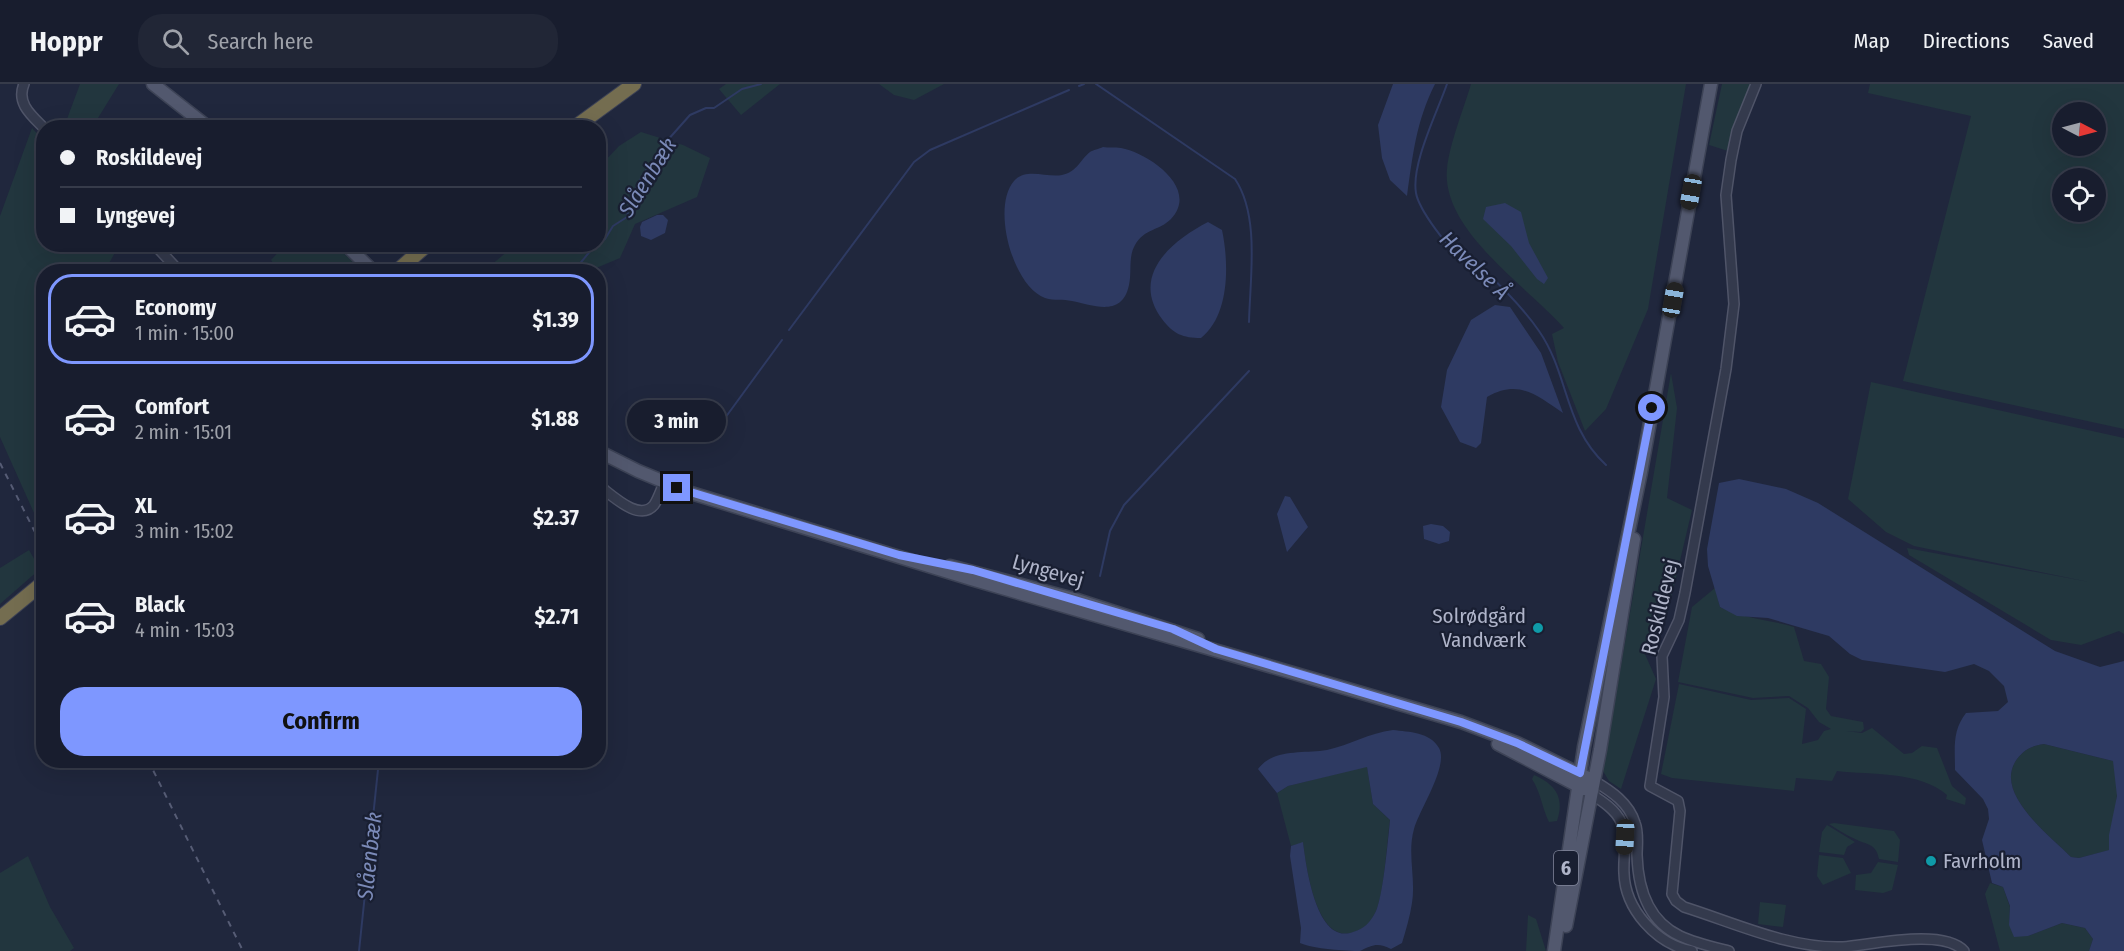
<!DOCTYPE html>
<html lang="en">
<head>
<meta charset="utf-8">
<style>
	:root { --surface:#181d2e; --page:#212636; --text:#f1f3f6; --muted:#9fa2aa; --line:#363b4a; --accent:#7e97ff }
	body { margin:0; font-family:"Fira Sans Condensed",sans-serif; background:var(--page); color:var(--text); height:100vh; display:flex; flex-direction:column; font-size:22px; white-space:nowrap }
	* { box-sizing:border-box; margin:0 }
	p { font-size:20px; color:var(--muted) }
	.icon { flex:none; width:33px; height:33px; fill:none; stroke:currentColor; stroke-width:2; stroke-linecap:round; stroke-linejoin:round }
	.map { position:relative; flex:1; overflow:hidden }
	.details { position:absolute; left:36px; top:180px; width:570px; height:504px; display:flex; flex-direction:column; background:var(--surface); border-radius:24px; box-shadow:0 6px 24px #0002,0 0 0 2px var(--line) }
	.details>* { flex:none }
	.banner { position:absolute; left:36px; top:36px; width:570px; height:132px; border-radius:24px; box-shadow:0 6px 24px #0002,0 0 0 2px var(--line); display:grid; align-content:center; height:132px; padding:0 24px; background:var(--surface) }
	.needle { width:39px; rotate:96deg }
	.fabs { position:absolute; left:2052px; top:18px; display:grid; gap:12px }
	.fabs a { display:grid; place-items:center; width:54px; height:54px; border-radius:50%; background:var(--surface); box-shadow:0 6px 24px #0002,0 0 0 2px var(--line); font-size:30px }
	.end { position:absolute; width:27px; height:27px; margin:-14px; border:8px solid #7e97ff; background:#111; box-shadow:0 0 0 3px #111 }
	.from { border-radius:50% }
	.bubble { position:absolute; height:42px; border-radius:21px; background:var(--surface); box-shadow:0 6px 24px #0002,0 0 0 2px var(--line); font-size:20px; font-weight:700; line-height:42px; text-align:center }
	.car { position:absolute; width:18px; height:36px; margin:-18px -9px; border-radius:8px; box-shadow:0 0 4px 2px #0007; background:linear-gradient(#222 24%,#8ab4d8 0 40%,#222 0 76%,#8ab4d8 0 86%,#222 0) }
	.banner b { display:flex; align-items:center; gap:21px; height:57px; font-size:22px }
	.banner b+b { border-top:2px solid var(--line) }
	.banner i { width:15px; height:15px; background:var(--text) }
	ul { padding:10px 0 0; list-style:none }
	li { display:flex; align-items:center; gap:18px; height:90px; margin:0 12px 9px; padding:0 12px; border:3px solid transparent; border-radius:24px }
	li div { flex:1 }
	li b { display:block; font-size:22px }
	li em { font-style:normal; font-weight:700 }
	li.active { border-color:var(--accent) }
	li>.icon { width:54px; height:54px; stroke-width:1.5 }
	.cta { display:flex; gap:12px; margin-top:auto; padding:12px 24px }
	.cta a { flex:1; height:69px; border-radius:24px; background:var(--accent); color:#111; font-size:24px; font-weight:700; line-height:69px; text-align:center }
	header { display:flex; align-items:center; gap:36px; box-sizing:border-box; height:84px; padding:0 30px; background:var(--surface); border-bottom:2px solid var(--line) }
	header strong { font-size:28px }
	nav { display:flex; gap:33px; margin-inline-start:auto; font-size:21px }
	.search { width:420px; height:54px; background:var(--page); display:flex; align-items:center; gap:15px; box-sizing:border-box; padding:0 21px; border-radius:24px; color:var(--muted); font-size:22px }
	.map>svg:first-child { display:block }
</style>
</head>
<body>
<header>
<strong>Hoppr</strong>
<div class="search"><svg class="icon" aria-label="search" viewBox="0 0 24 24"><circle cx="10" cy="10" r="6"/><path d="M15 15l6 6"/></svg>Search here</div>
<nav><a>Map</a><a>Directions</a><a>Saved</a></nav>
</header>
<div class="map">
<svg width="2124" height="867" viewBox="0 0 2124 867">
	<rect width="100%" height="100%" fill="#20273d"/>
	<!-- green -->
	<path fill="#22363e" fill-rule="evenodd" d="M80 0H119L98 34 108 43H64Z
		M726 0H780L741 31 719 5Z
		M879 0H944L914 16 894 11Z
		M1471 0H1686L1648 225 1606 325 1585 347 1558 278 1552 250 1564 244C1527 202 1441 146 1447 85 1449 61 1464 24 1471 0Z
		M1722 0H1752L1728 67 1709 61Z
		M1870 0H2124V345L1903 297 1971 32 1868 9ZM2096 28V62H2062V28ZM2062 94H2096V128H2062Z
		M32 44 43 56 44 160 119 161 105 187 44 188 43 449 0 353V132Z
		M641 48 683 61 710 74 697 113 635 140 620 174 589 187H484L515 161 598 160 599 83 619 62Z
		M285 161H333L365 187H279L271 176Z
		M1671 289 1677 324 1667 414 1692 426 1668 527 1644 568 1656 595 1621 705 1609 697 1603 687Z
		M1871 298 2124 354V550L2119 547 2081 561 2051 556 1909 471 1907 464 2089 498 1914 462 1886 448 1848 415Z
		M29 466 40 485 0 520V484Z
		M1715 504 1720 523C1743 535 1768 535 1794 543L1804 577 1821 580 1829 593 1826 625 1831 632 1863 638 1864 645 1861 648 1846 647 1862 649 1872 644 1904 670 1912 669 1922 662 1937 664 1952 702 1966 714 1965 721 1946 715 1947 711C1920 687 1871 691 1837 687L1832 697 1796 694 1794 707 1672 694 1661 690 1679 600 1751 616 1789 614 1806 625 1802 660 1818 656 1824 647 1831 645 1819 638 1808 624 1789 612 1753 614 1678 598 1692 523Z
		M2044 660 2113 677C2124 697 2111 744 2110 766L2079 774 2071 773C2051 752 1992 709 2017 675 2025 665 2031 662 2044 660Z
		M1367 682 1373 720 1390 736C1387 757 1384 811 1376 827 1371 839 1365 844 1354 848 1316 862 1306 781 1303 759L1291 762 1277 709 1288 702Z
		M1534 691C1555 700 1565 713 1557 737L1549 738C1542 724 1541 709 1532 695Z
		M1834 739 1894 747 1900 756 1898 778 1879 775C1876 759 1867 761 1855 755 1846 751 1837 745 1829 740Z
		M1827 741 1855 758 1847 763 1844 771 1819 768 1822 748Z
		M1819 771 1843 774 1851 789 1823 801 1817 792Z
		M28 772 50 823 74 864 70 867H0V789Z
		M1878 778 1898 781 1892 806 1883 809 1855 806 1856 791 1871 789Z
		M1990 799 2003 803 2010 823 2009 841 2028 852 2062 839 2085 844 2093 855 2089 867H2000L1985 810Z
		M1760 818 1786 821 1783 843 1758 840Z
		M1528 831 1536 835 1546 867H1526Z"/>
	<!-- water -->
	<path fill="#2e3a62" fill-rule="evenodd" d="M1393 0H1435C1416 38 1413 70 1407 112L1390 96 1382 74 1378 41Z
		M1103 63C1108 64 1115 63 1121 64 1148 69 1200 104 1171 135 1159 147 1145 144 1135 161 1128 173 1132 188 1129 201 1122 234 1093 221 1072 217 1063 215 1055 217 1045 214 1013 203 991 123 1014 97 1026 83 1047 94 1062 91 1077 88 1080 76 1090 68 1093 66 1099 65 1103 63Z
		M1505 119 1521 128 1529 159 1548 194 1544 200 1537 195 1511 162 1483 135 1486 123Z
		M657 131H663L668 136 665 149 651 156 641 152 640 143 642 138Z
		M1208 138 1222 146C1229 179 1230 231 1201 254 1183 254 1173 250 1162 235 1130 192 1171 157 1208 138Z
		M1495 221 1510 223 1541 269 1563 329C1536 311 1519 295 1487 313L1481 359 1476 364 1460 358 1441 323 1447 286 1471 236Z
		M1739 395 1786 405 1818 419 2055 567 2100 583 2124 577V867H2089L2093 855 2085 844 2062 839 2028 852 2014 853 2009 841 2010 822 2003 803 1992 799 1982 756 1989 735 1988 725 1983 715 1955 686C1955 664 1952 647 1966 629L1998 627 2008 618 2004 602 1989 587 1974 580 1945 588 1862 576 1850 570 1829 552 1768 534 1737 532 1720 523 1708 482 1707 465 1719 399ZM2044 660 2113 677 2117 712 2109 751V766L2079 774 2071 773C2051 752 1992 709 2017 675 2025 665 2031 662 2044 660Z
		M1285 412 1290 413 1308 443 1287 468 1277 430Z
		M1431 440 1443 442 1450 448 1449 457 1439 460 1424 455 1423 442Z
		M1393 646C1409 648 1430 648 1439 664 1449 682 1419 726 1414 745 1407 769 1416 795 1412 819 1410 832 1406 846 1402 859L1391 865C1378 858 1372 861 1360 867 1347 867 1313 865 1300 859L1301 844 1290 772 1291 762 1303 758C1306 781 1316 862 1353 848 1365 844 1370 839 1376 827 1383 812 1388 756 1390 736L1373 720 1367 683 1288 702 1277 709 1258 685C1274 664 1303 670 1327 666 1350 661 1369 649 1393 646Z"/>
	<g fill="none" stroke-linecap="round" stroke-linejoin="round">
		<!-- stream -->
		<path stroke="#2e3a62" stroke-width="2" d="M1096 0 1235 95C1260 132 1250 194 1249 238
			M1447 0C1437 29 1411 80 1416 109 1419 126 1449 166 1464 176 1470 180 1478 181 1484 186 1501 202 1526 228 1539 247 1569 290 1564 343 1606 381
			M1079 2 1084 0
			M598 158 605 155 613 142 627 133C629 110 648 79 666 63V58L690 31 706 24H714L742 5 761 0
			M573 188 596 160
			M789 246 914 78 930 66 1069 6
			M709 356 782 256
			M1100 492 1110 447 1124 421 1249 287
			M359 867 379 676"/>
		<!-- minor casing -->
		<g stroke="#4f5468" stroke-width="12">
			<path id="minor" d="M24 0C16 19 31 31 44 44
				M1756 0 1737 47 1731 76 1726 111 1734 220 1726 285 1685 509 1679 536 1662 572 1664 613 1650 702 1678 717 1680 727 1672 810 1676 817 1684 823C1735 839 1790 865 1843 863 1871 861 1943 844 1964 867
				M154 160 180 188
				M598 401C611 410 639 439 654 421 658 415 661 406 664 399
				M1594 697C1611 707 1629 719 1635 739 1639 749 1637 761 1637 771 1638 804 1648 837 1680 852 1695 859 1713 863 1729 867
				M1591 710C1602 717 1616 726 1621 738 1628 754 1623 772 1624 789 1625 825 1656 860 1692 867"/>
		</g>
		<!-- major casing -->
		<g stroke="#3d4356" stroke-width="15">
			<path id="major" d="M153 0 209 44
				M345 160 374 188
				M598 367 638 387 691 409 971 495 1461 638 1517 659 1594 697
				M950 482 1074 515 1198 555
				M1498 660 1584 705
				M1566 842 1600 666 1634 455
				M1554 867 1584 663 1641 388 1711 0"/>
		</g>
		<!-- highway casing -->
		<g stroke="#3c4155" stroke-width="16">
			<path id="highway" d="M574 44 634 0
				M396 188 428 160
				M0 534 44 498"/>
		</g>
		<!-- minor -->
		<use href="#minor" stroke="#343a4d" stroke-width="9"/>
		<!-- major -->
		<use href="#major" stroke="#52586e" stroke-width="12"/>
		<!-- highway -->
		<use href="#highway" stroke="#746d50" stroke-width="14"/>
		<!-- rail -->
		<path stroke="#565c75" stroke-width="2" stroke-dasharray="6 6" stroke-linecap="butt" d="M0 379 44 466
			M148 676 243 867"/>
	</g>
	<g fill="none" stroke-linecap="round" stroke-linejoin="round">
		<!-- route -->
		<path stroke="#7e97ff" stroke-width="8" d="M677 404 899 471 973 486 1173 545 1216 565 1461 638 1517 659 1580 689 1652 324"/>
	</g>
	<!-- markers -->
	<g fill="#0f9aa8" stroke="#191f32" stroke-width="2">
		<circle cx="1538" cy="544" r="6"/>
		<circle cx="1931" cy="777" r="6"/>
	</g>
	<g text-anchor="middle" stroke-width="4.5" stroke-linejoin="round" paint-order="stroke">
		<!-- shield labels -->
		<rect fill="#191f32" stroke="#82879c" stroke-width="1.5" x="1554" y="767" width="24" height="34" rx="4.5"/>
		<g font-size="20" font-weight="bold" fill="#afb4c9">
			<text x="1566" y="791">6</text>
		</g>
		<!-- street labels -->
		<g font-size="21" fill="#afb4c9" stroke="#191f32">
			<text transform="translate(1048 487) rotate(16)" y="7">Lyngevej</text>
			<text transform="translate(1660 523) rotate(-76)" y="7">Roskildevej</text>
		</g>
		<!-- poi labels -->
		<g font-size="21" fill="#afb4c9" stroke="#191f32" text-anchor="end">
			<text x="1526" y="539">Solrødgård<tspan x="1526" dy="24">Vandværk</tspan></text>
			<text x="1943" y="784" text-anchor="start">Favrholm</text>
		</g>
		<!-- water labels -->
		<g font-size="22" font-style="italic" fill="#7b8ab8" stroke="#191f32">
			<text transform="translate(647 93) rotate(-58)" y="8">Slåenbæk</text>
			<text transform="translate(1475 181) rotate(44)" y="8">Havelse Å</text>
			<text transform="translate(369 772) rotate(-84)" y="8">Slåenbæk</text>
		</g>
	</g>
</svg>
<div class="fabs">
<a><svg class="needle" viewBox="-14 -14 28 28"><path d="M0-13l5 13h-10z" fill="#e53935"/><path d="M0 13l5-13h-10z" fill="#9fa2aa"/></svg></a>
<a><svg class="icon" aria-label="locate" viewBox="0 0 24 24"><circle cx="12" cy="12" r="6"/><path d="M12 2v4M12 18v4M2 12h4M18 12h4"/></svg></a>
</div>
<i class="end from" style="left:1652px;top:324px"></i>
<i class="end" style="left:677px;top:404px"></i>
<div class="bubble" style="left:627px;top:316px;width:99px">3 min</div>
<i class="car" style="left:1691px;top:108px;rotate:190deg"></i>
<i class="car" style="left:1673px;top:216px;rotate:10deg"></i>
<i class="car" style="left:1625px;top:753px;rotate:183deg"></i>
<div class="banner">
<b><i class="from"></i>Roskildevej</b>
<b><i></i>Lyngevej</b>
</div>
<section class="details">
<ul>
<li class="active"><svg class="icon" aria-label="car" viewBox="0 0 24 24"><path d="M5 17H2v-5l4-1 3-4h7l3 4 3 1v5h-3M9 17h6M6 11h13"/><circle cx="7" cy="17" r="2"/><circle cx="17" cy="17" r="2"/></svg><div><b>Economy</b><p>1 min · 15:00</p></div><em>$1.39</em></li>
<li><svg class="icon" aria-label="car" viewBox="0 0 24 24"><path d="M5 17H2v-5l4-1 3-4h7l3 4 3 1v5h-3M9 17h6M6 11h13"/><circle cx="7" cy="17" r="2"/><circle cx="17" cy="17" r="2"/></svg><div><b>Comfort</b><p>2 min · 15:01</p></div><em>$1.88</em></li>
<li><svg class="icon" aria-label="car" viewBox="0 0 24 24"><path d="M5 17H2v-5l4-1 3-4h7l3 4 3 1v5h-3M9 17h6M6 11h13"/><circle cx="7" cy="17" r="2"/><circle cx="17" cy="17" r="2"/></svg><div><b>XL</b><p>3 min · 15:02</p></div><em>$2.37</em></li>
<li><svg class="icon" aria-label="car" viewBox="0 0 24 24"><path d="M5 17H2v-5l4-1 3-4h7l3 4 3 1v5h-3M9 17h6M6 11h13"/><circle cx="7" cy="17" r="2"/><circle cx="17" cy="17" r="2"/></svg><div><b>Black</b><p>4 min · 15:03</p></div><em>$2.71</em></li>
</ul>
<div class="cta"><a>Confirm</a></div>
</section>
</div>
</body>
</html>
